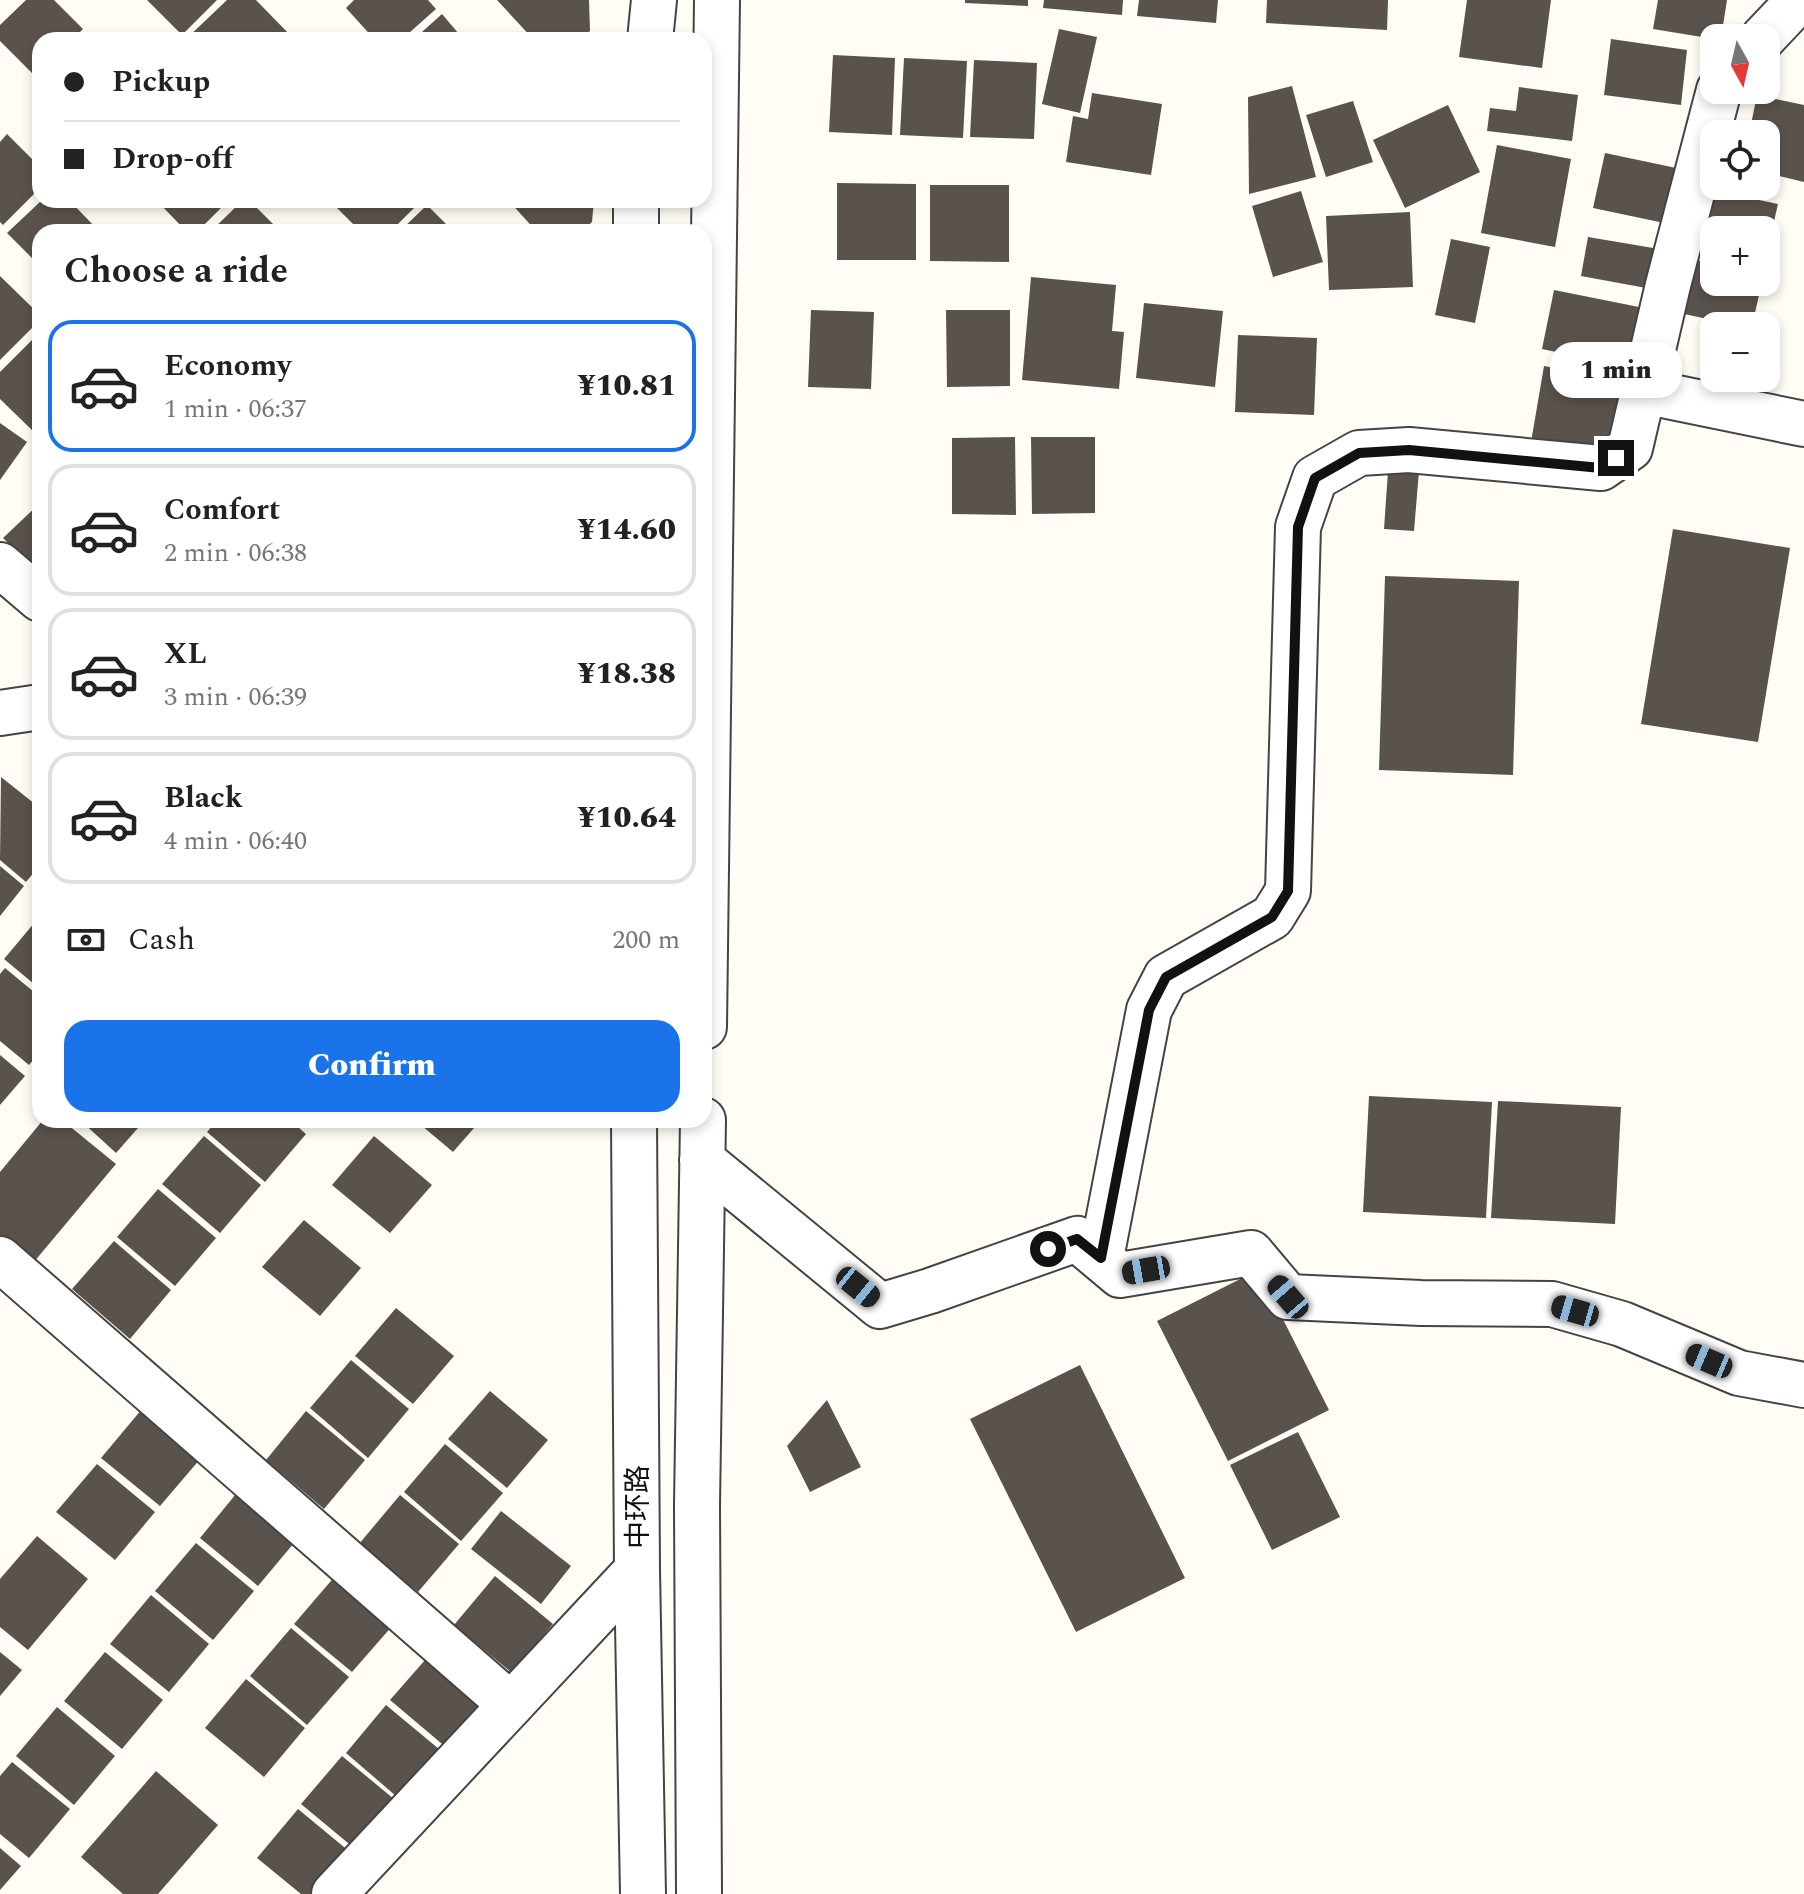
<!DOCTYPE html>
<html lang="en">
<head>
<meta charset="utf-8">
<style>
	:root { --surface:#fff; --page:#f6f6f6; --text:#222; --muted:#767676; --line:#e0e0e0; --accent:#1a73e8 }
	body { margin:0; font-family:Spectral,"Noto Sans SC",serif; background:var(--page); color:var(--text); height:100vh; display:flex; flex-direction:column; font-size:30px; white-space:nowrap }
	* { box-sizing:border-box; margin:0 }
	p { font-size:26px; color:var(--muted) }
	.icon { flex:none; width:44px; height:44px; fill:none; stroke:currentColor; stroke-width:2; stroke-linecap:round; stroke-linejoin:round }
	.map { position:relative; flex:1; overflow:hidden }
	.side { position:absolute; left:32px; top:224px; width:680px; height:904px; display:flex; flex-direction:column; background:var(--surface); border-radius:24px; box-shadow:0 4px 12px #0003 }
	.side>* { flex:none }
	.top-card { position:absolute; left:32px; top:32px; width:680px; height:176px; border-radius:24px; box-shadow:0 4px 12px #0003; display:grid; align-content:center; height:176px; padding:0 32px; background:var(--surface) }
	.needle { width:52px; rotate:172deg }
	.controls { position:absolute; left:1700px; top:24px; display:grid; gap:16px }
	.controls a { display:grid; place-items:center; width:80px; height:80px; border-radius:16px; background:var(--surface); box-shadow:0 4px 12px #0003; font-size:40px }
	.end { position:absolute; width:36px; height:36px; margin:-18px; border:10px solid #111; background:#fff; box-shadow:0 0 0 4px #fff }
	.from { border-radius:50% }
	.bubble { position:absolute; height:56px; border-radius:24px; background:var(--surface); box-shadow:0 4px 12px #0003; font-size:26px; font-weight:800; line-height:56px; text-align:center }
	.car { position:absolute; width:24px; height:48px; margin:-24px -12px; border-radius:10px; box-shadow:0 0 6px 2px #0007; background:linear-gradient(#222 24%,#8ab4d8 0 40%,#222 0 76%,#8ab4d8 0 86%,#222 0) }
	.top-card b { display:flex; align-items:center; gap:28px; height:76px; font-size:30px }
	.top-card b+b { border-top:2px solid var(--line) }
	.top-card i { width:20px; height:20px; background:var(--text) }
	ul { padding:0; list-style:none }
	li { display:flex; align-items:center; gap:24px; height:132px; margin:0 16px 12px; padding:0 16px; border:4px solid var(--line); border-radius:24px }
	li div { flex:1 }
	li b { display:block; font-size:30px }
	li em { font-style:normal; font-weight:800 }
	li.selected { border-color:var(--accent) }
	li>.icon { width:72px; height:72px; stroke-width:1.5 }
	h2 { padding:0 32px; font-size:36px; line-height:96px }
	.pay { display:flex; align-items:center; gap:20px; height:88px; padding:0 32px; font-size:30px }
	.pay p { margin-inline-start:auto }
	.cta { display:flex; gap:16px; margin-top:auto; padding:16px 32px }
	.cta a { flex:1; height:92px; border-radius:24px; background:var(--accent); color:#fff; font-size:32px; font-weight:800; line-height:92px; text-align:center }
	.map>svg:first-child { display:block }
</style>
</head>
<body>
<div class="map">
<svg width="1804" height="1894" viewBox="0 0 1804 1894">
	<rect width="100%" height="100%" fill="#fffdf5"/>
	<!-- building -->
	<path fill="#5a524d" d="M26 0H54L83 29 72 40H40V71L35 76 0 41V25Z
		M147 0H217L182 35Z
		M227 0H256L291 36 286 40H185Z
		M354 0H428L436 9 401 40H375L346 8Z
		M497 0H589L590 31 580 40H534Z
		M965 0H1028V6L965 3Z
		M1044 0H1123L1122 15 1043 8Z
		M1139 0H1218L1216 23 1137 16Z
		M1267 0H1388L1387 30 1266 23Z
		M1467 0H1551L1542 68 1459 57Z
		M1658 0H1727L1721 38 1714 39 1653 29Z
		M442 14 464 40H413Z
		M1059 29 1097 37 1080 113 1042 104Z
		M1611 39 1687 50 1681 105 1604 95Z
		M833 55 895 58 892 135 829 132Z
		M904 58 967 61 963 138 900 135Z
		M974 60 1037 63 1034 139 970 137Z
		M1292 86 1316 177 1249 194 1248 97Z
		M1519 87 1578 95 1572 141 1487 131 1490 108 1516 111Z
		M1092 93 1162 104 1151 175 1066 162 1073 116 1088 119Z
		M1757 95 1804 105V182L1766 173V134H1749Z
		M1353 101 1373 162 1326 177 1306 115Z
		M1448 105 1480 172 1405 208 1373 140Z
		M7 134 40 167V188L3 225 0 222V142Z
		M1497 145 1571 159 1555 247 1481 233Z
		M1605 153 1681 169 1669 224 1593 208Z
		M837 183 916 184V260H837Z
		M930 185H1009V262L930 261Z
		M1702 188 1778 204 1767 252 1766 230H1714V248L1690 242Z
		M1301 191 1323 262 1273 277 1252 206Z
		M42 200H69L98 230 96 232H40V266L7 233Z
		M156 200H229L197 232H187Z
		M243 200H249L281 232H210Z
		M335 200H422L390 232H361L332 203Z
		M508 200H594L592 222 581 232H537Z
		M427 205 454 232H399Z
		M1410 212 1413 287 1329 290 1326 216Z
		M1588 237 1665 250 1657 290 1581 276Z
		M1451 239 1490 247 1475 323 1435 315Z
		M1687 258 1714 264V282H1762L1752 326H1740L1675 312Z
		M0 276 40 315V320L0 360Z
		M1031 277 1116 285 1112 331 1124 332 1119 389 1022 380Z
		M1554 290 1644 308 1632 368 1542 349Z
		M1144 303 1223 311 1215 387 1136 378Z
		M811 310 874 312 871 389 808 387Z
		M946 310H1010V386L947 387Z
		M40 332V426L34 432 0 399V372Z
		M1238 335 1317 338 1314 415 1235 412Z
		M1544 366 1622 380 1608 455 1531 442Z
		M0 423 27 442 0 480Z
		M1015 437 1016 515 952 514V438Z
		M1031 437H1095V513L1032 514Z
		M1389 457 1420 459 1414 531 1384 529Z
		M40 503V576L3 538Z
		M1673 529 1790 548 1758 742 1641 724Z
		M1385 576 1519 581 1513 775 1379 770Z
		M1 777 40 808V865L26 882 0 860Z
		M0 866 24 886 0 916Z
		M40 916V989L4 959Z
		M5 968 40 997V1052L29 1065 0 1041V974Z
		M0 1055 25 1076 0 1105Z
		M1369 1096 1492 1102 1486 1218 1363 1212Z
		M1498 1101 1621 1107 1615 1224 1491 1218Z
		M43 1120H62L116 1164 28 1269 0 1245V1172Z
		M80 1120H145L116 1153Z
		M217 1120H290L306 1134 265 1182 207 1132Z
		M415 1120H481L453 1152Z
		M204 1136 261 1185 220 1233 162 1184Z
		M374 1136 432 1185 390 1233 332 1185Z
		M158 1189 216 1238 175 1286 117 1237Z
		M304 1220 361 1268 320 1316 262 1267Z
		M114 1241 171 1290 130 1339 72 1289Z
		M1258 1270 1329 1410 1228 1461 1157 1321Z
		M396 1308 454 1356 413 1404 355 1356Z
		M351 1360 409 1409 368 1458 310 1408Z
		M1080 1365 1185 1578 1076 1632 970 1419Z
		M490 1391 548 1440 507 1488 448 1439Z
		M827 1400 861 1467 810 1492 787 1446Z
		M142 1409 201 1458 160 1506 101 1458Z
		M306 1411 365 1460 324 1509 266 1460Z
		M1298 1432 1340 1517 1272 1550 1230 1465Z
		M445 1444 503 1493 461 1541 404 1492Z
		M97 1464 155 1512 115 1560 56 1512Z
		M240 1489 299 1537 258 1586 200 1538Z
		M400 1495 459 1544 418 1592 359 1544Z
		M501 1511 571 1566 541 1604 471 1549Z
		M37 1536 88 1579 28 1650 0 1627V1579Z
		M196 1543 254 1591 213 1640 155 1591Z
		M336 1575 394 1624 352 1672 294 1624Z
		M495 1576 553 1624 512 1673 454 1625Z
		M151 1595 209 1644 169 1692 110 1644Z
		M291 1628 349 1677 307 1725 250 1676Z
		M0 1652 22 1670 0 1696Z
		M105 1652 163 1700 122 1749 64 1701Z
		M432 1652 489 1701 448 1749 390 1700Z
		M246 1679 305 1728 264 1777 205 1728Z
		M386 1705 445 1754 403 1802 346 1753Z
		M57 1707 115 1756 74 1805 16 1756Z
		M342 1756 400 1804 360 1853 301 1804Z
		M12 1762 70 1809 29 1858 0 1834V1776Z
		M156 1771 218 1825 158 1894H123L81 1857Z
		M298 1809 356 1857 325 1894H301L257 1858Z
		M0 1848 21 1866 0 1890Z"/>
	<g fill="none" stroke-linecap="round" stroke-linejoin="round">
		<!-- minor casing -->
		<g stroke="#444" stroke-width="48">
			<path id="minor" d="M1763 38 1799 0
				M650 40 654 0
				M636 232V200
				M1643 391 1804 424
				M0 565 40 599
				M0 713 40 707
				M704 1027 717 0
				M634 1120 637 1570 643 1894
				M702 1160 880 1306 930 1291 1077 1239 1120 1275 1251 1253 1288 1297 1421 1303 1552 1304 1622 1324 1739 1373 1804 1385
				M1101 1258 1149 1010 1166 977 1272 917 1288 891 1298 527 1315 478 1359 453 1409 450 1601 468 1630 448 1668 285 1719 90
				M0 1259 511 1705
				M334 1894 637 1570
				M699 1894 697 1505 703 1120"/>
		</g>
		<!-- minor -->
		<use href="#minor" stroke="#fff" stroke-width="44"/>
	</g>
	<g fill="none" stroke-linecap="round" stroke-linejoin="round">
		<!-- route -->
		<path stroke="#111" stroke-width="10" d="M1048 1249 1077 1239 1101 1258 1149 1010 1166 977 1272 917 1288 891 1298 527 1315 478 1359 453 1409 450 1601 468 1616 458"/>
	</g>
	<g text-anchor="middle" stroke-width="8" stroke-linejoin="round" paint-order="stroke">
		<!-- street labels -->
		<g font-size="28" fill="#111" stroke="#fff">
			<text transform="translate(637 1507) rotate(-90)" y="10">中环路</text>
		</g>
	</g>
</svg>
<div class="controls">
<a><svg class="needle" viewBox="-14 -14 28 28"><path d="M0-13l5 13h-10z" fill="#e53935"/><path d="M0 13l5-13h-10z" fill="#767676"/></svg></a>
<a><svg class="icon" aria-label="locate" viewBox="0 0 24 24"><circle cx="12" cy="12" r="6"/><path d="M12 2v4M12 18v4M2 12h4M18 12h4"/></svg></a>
<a>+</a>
<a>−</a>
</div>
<i class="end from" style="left:1048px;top:1249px"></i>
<i class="end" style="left:1616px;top:458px"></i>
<div class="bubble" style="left:1550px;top:342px;width:132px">1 min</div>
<i class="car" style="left:1146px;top:1270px;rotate:260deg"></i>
<i class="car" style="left:858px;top:1287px;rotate:129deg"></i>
<i class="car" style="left:1288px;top:1297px;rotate:319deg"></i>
<i class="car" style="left:1575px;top:1311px;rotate:286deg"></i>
<i class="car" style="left:1709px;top:1361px;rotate:293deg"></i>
<div class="top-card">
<b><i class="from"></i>Pickup</b>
<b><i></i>Drop-off</b>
</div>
<section class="side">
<h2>Choose a ride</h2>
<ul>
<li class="selected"><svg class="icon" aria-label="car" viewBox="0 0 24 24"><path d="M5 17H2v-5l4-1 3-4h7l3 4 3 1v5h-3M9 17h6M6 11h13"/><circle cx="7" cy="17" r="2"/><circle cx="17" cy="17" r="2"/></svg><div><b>Economy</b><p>1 min · 06:37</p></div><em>¥10.81</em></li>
<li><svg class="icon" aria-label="car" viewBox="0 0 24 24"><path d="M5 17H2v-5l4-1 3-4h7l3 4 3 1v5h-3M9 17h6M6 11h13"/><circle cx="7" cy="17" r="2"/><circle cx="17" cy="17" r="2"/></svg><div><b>Comfort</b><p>2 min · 06:38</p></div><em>¥14.60</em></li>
<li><svg class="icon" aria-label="car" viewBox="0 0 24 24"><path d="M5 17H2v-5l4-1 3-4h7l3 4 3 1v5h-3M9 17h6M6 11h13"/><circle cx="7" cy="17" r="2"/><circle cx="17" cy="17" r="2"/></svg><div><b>XL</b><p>3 min · 06:39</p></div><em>¥18.38</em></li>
<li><svg class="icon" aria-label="car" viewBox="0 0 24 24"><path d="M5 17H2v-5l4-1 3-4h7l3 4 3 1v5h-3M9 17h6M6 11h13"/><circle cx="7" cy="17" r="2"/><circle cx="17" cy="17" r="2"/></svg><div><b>Black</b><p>4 min · 06:40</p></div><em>¥10.64</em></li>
</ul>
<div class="pay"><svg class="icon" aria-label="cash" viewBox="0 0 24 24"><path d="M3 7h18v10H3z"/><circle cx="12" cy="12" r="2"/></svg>Cash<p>200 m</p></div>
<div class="cta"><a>Confirm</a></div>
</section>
</div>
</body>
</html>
